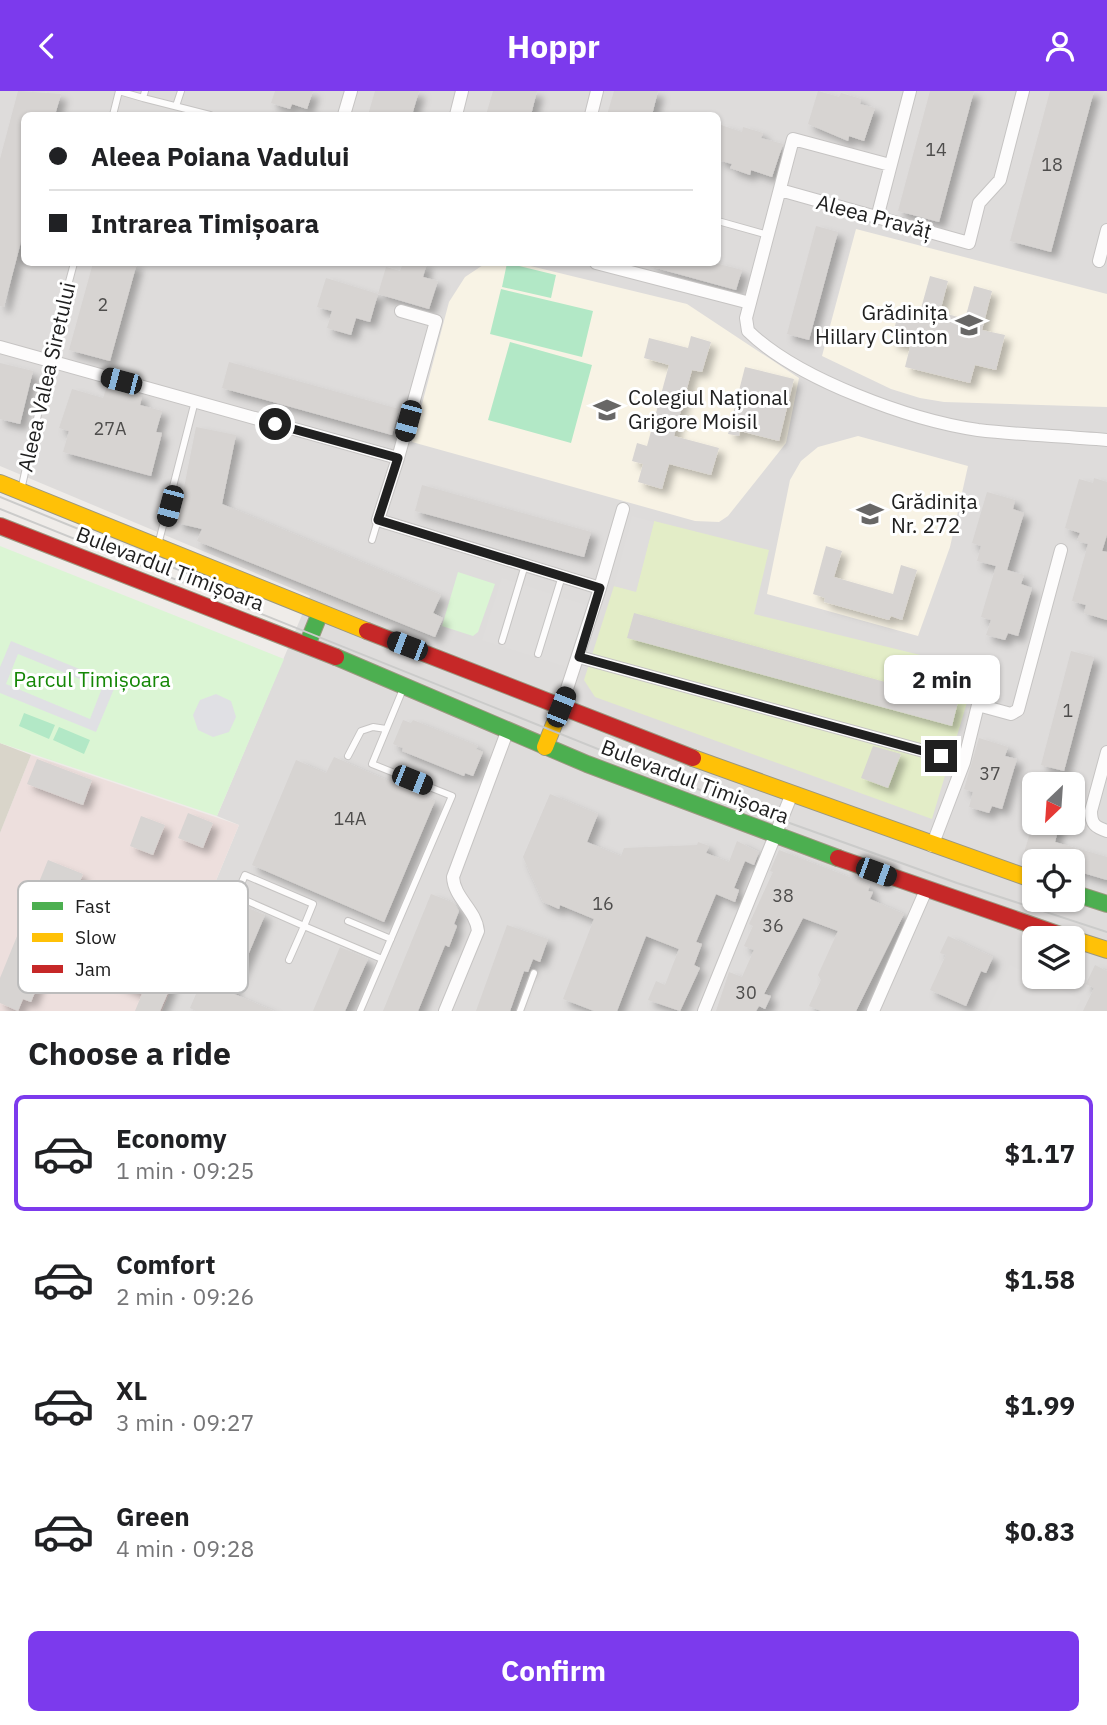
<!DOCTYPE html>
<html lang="en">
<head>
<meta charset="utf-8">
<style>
	:root { --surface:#fff; --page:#f2f2f2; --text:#202124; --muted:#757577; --line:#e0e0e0; --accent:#7c3aed }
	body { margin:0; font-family:"IBM Plex Sans",sans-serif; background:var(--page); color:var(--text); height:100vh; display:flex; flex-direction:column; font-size:26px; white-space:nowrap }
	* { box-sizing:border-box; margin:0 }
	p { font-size:23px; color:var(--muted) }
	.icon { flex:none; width:38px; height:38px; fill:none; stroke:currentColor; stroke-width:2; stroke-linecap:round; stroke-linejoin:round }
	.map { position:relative; height:920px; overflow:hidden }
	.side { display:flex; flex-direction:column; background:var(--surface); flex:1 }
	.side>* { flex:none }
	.hud { position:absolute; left:21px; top:21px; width:700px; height:154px; border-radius:10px; box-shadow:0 2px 5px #0004; display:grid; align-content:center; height:154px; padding:0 28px; background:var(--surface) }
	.needle { width:46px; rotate:205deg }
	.tools { position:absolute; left:1022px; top:681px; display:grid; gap:14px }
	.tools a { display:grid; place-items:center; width:63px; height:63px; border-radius:10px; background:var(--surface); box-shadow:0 2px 5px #0004; font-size:35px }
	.end { position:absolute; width:32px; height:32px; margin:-16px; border:9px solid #202020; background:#fff; box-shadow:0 0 0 4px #fff }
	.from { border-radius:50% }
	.bubble { position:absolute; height:49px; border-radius:10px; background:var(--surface); box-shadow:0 2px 5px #0004; font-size:23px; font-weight:700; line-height:49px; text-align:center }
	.car { position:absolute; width:21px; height:42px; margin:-21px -10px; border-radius:9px; box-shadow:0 0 5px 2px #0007; background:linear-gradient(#222 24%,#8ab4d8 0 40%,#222 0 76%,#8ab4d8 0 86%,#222 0) }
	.hud b { display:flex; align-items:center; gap:24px; height:66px; font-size:26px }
	.hud b+b { border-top:2px solid var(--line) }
	.hud i { width:18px; height:18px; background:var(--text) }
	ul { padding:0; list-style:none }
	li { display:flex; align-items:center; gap:21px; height:116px; margin:0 14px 10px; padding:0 14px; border:4px solid transparent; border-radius:10px }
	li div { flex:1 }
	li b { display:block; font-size:26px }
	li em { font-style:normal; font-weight:700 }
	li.current { border-color:var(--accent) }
	li>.icon { width:63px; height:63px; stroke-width:1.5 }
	h2 { padding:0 28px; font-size:32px; line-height:84px }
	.cta { display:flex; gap:14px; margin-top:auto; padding:14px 28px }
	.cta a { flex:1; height:80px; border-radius:10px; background:var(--accent); color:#fff; font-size:28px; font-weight:700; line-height:80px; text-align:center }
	header { display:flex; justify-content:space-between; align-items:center; height:91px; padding:0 28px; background:var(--accent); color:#fff; font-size:32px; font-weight:700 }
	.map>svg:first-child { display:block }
</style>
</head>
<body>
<header><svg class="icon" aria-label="back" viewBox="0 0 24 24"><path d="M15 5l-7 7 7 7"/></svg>Hoppr<svg class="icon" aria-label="person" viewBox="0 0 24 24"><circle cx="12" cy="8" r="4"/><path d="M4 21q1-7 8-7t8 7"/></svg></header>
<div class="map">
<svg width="1107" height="920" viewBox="0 0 1107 920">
	<defs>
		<filter id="shadow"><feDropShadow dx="6" dy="6" stdDeviation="3.5" flood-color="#0004"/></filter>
	</defs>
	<rect width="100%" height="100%" fill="#efece9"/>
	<!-- residential -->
	<path fill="#dedcdb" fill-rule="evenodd" d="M0 0H1107V920H162L239 734 217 725 310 505 0 375ZM24 24H718V172H24ZM1034 693H1073V732H1034ZM1034 770H1073V808H1034ZM1034 847H1073V886H1034Z"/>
	<!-- education -->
	<path fill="#f8f3e5" d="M856 138 1107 203V316L944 311 920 307 891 298 822 265Z
		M486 172H518L687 213 799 287 786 352 728 425 719 431 695 430 412 351 449 211 465 186Z
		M858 345 968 375 950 456 918 545 767 503 790 389 801 370 818 356Z"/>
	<!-- military -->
	<path fill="#eddfdd" d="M31 664 239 734 162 920H0V742Z"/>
	<!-- construction -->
	<path fill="#d9d5ca" d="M0 652 31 664 0 742Z"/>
	<!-- grass -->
	<path fill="#e3edc7" d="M654 430 769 459 754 523 977 578 932 728 595 606 584 589 614 495 636 500Z"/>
	<!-- park -->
	<path fill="#dbf5d4" d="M0 455 284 568 217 725 0 652Z
		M458 481 495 493 478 541 473 545 442 535Z"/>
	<!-- pitch -->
	<path fill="#b2e8c6" d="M507 172 556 184 551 207 502 196Z
		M501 198 593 220 582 266 490 243Z
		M510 251 592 274 571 352 488 329Z
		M24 622 55 634 49 648 19 635Z
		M59 636 90 649 84 663 53 649Z"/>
	<!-- parking -->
	<path fill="#dfdddc" d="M632 425 654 431 636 501 614 495Z
		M502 487 589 515 570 577 482 549Z
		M1010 874 1081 909 1075 920H987Z"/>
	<!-- plaza -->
	<path fill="#e0e0e4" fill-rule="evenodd" d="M11 550 116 593 96 641 0 602V576ZM18 563 102 597 90 628 6 593Z
		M216 603 231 610 236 626 229 641 213 646 198 639 193 624 200 609Z"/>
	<!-- building -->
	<path fill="#d7d4d2" filter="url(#shadow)" d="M18 0 61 3 55 24H24V139L4 216 0 215V68Z
		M275 0H313L307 18 292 13 290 18 271 12Z
		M375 0H419L412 24H368Z
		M493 0H537L531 24H486Z
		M614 0H658L652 24H607Z
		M818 0 839 6 841 2 861 8 860 13 875 17 864 50 849 45 848 50 808 33Z
		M930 0H974L939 131 898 120Z
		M1050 0H1094L1051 161 1010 150Z
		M721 34 742 41 743 36 763 42 761 47 783 53 772 86 751 79 750 84 730 77 732 73 718 69Z
		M816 135 838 141 809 249 787 243Z
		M93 172H137L110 270 69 259Z
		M403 172H427L423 186 438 190 429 218 378 203 386 176 400 180Z
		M650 172H715L742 179 736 199 649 175Z
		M930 185 948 190 940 221 965 228 974 195 992 200 982 239 1005 244 996 279 975 274 970 292 905 276 910 256 891 251 900 215 920 221Z
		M326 187 378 203 370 231 356 227 351 244 327 237 332 220 317 216Z
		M691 245 711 251 702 281 692 279 674 345 719 357 711 384 669 373 662 398 638 391 643 373 632 370 637 352 647 355 669 274 644 267 649 247 688 257Z
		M229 271 399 318 392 344 222 297Z
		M0 272 33 280 20 333 0 328Z
		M745 276 794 288 779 350 740 340 739 345 728 343Z
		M107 295 142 305 140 314 162 320 156 341 162 342 151 385 63 361 69 340 59 337 72 298 103 307Z
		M196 336 236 344 222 413 441 504 433 522 443 527 435 546 197 450 202 438 177 432Z
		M1094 387 1107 391V444L1102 460 1107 461V529L1084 522 1086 514 1072 510 1088 453 1077 450 1080 442 1065 437 1079 388 1093 392Z
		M422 394 591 441 584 466 415 420Z
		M987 401 1015 409 1013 418 1024 422 1007 479 1024 484 1021 493 1032 497 1018 545 1008 542 1005 549 986 544 991 529 981 526 996 475 977 470 981 455 972 452Z
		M826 455 842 460 834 486 893 503 901 474 917 479 902 529 891 525 889 529 824 511 825 507 813 503Z
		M634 522 958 611 952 635 627 547Z
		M1071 560 1094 566 1064 680 1041 674Z
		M403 629 411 632 413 629 478 655 476 658 483 661 473 685 465 682 464 685 402 660 403 657 393 653Z
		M979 647 1008 656 1005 665 1017 668 1002 718 992 715 989 722 969 716 973 701 964 698Z
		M873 655 901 663 888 697 861 687Z
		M334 666 435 710 384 831 252 774 296 669 326 682Z
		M37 668 92 689 83 714 27 693Z
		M550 703 598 723 587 751 621 765 624 757 697 754 698 751 709 755 706 762 729 771 737 750 759 761 754 774 745 770 734 797 739 799 735 811 716 803 696 851 702 853 694 874 700 877 680 920 648 909 656 890 665 894 679 858 646 845 617 920H594L563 908 594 828 560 814 559 818 543 811 523 766Z
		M188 722 213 732 203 757 178 747Z
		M141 725 165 734 153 764 130 755Z
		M1033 732H1060L1055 751 1107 766V789L1073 779V770H1040L1023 765Z
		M779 759 870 794 868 800 873 801 870 808 904 823 856 920H821L809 915 821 889 818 884 838 840 803 827 764 903 771 905 765 918 759 915 756 920H716L729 881 742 886 754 859 744 855 753 835 749 833 773 781 770 780Z
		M48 769 83 783 31 911 23 908 18 920 0 912V887Z
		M431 803 454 812 459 820 454 833 457 835 449 856 445 854 418 920H383Z
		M235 812 265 824 232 902 274 920H196L190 917Z
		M507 834 548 848 540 871 533 868 528 881 524 880 510 920H476Z
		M948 845 993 866 986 882 981 880 966 915 930 899 946 864 940 862Z
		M80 852 173 890 160 920H135L142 903 71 873Z
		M340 856 368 868 345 920H313Z
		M1095 874 1107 880V920H1083L1094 897 1086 893Z"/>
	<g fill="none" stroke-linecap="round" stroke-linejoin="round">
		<!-- lane casing -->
		<g stroke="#c6c4c3" stroke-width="8">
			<path id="lane" d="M145 0 143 7 210 24
				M176 15 181 0
				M113 24 119 0 143 7
				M718 130 768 144
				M21 399 48 279V269L74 172
				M372 449 378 429
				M158 454 195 310
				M502 550 525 474
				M538 563 562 485
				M348 665 361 640 373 636 386 638
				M245 784 313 813 304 835 236 805Z
				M348 830 391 848
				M289 869 304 835 382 868
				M360 920 452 705 372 673 403 598
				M520 920 534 882"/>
		</g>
		<!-- street casing -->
		<g stroke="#c6c4c3" stroke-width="14">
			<path id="street" d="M344 24 351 0
				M456 24 462 0
				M591 24 597 0
				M890 74 793 48 746 227 748 240C797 288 910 329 978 339 1020 344 1064 345 1107 349
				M780 99 969 152 979 112 1000 89 1023 0
				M877 127 910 0
				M1099 170 1107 139
				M596 172 750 212
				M0 256 398 367 378 429 600 497 561 616
				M398 367 436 230 401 220
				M600 497 623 418
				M579 566 964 671
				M1107 661 1091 720C1091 733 1095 736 1107 740
				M932 755 964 671 978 614 1011 623 1018 619 1061 459
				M445 920 478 840C476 819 454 807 453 786L507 641
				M704 920 791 705
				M873 920 926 799"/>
		</g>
		<!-- fast casing -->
		<g stroke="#9b977f" stroke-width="18">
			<path id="fast" d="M307 554 320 522
				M336 566 587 673 838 767
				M1073 802 1107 813"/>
		</g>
		<!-- slow casing -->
		<g stroke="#9b977f" stroke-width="18">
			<path id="slow" d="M0 392 367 540
				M545 656 561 616
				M693 667 1034 789
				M1073 848 1107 859"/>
		</g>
		<!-- jam casing -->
		<g stroke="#9b977f" stroke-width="18">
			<path id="jam" d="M0 435 336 566
				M367 540 693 667
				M838 767 1069 847"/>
		</g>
		<!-- lane -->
		<use href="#lane" stroke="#fdfcfc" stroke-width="6"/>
		<!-- street -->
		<use href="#street" stroke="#fdfcfc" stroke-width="12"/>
		<!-- fast -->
		<use href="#fast" stroke="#4caf50" stroke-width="16"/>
		<!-- slow -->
		<use href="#slow" stroke="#ffc107" stroke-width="16"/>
		<!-- jam -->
		<use href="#jam" stroke="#c62828" stroke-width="16"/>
		<!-- tram -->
		<path stroke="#cbcbca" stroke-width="2" d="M0 406 211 492
			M0 418 720 707 957 792 1107 841"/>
	</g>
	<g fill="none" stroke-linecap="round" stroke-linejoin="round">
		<!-- route -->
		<path stroke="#202020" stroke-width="9" d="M275 333 398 367 378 429 600 497 579 566 941 665"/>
	</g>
	<!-- icons -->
	<defs>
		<g id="school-bare" transform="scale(2.1)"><path d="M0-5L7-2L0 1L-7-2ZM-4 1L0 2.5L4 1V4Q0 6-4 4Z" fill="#686766" stroke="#fff" stroke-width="2.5" paint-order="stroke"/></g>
	</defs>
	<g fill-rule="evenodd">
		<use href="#school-bare" x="969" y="234"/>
		<use href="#school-bare" x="607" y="319"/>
		<use href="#school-bare" x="870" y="423"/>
	</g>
	<g text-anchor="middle" stroke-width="6" stroke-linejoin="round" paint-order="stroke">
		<!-- number labels -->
		<g font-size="18" fill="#4e4d4c">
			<text x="936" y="65">14</text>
			<text x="1052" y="80">18</text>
			<text x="103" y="220">2</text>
			<text x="110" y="344">27A</text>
			<text x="1068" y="626">1</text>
			<text x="990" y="689">37</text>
			<text x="350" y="734">14A</text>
			<text x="783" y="811">38</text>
			<text x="603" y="819">16</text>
			<text x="773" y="841">36</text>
			<text x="746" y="908">30</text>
		</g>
		<!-- street labels -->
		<g font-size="21" fill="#202020" stroke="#fff">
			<text transform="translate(874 126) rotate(15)" y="7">Aleea Pravăț</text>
			<text transform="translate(47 286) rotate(-77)" y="7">Aleea Valea Siretului</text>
			<text transform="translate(170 478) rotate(21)" y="7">Bulevardul Timișoara</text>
			<text transform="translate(695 691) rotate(21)" y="7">Bulevardul Timișoara</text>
		</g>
		<!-- poi labels -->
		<g font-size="21" fill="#202020" stroke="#fff" text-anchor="start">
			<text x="948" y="229" text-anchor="end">Grădinița<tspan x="948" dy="24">Hillary Clinton</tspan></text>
			<text x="628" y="314">Colegiul Național<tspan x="628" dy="24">Grigore Moisil</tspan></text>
			<text x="891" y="418">Grădinița<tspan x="891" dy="24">Nr. 272</tspan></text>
		</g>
		<!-- park labels -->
		<g font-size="21" fill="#158706" stroke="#fff">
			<text x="92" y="596">Parcul Timișoara</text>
		</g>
	</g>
	<!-- legend -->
	<rect x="18" y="790" width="230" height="112" rx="10" fill="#fff" stroke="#bcbcbc" stroke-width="2"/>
	<rect x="32" y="811" width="31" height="8" fill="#4caf50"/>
	<rect x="32" y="842" width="31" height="9" fill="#ffc107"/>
	<rect x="32" y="874" width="31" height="8" fill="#c62828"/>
	<g font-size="19" fill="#202020">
		<text x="75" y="822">Fast</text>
		<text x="75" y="853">Slow</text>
		<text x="75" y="885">Jam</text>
	</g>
</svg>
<div class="tools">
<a><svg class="needle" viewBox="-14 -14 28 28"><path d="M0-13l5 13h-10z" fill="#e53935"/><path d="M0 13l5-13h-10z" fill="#757577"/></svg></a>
<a><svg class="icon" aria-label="locate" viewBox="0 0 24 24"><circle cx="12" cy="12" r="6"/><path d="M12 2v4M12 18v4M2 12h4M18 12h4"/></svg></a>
<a><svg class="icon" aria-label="layers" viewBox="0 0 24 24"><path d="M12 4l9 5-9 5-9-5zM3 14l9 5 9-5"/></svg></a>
</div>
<i class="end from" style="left:275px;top:333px"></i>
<i class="end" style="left:941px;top:665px"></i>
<div class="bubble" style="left:884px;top:564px;width:116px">2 min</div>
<i class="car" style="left:121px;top:290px;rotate:285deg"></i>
<i class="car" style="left:408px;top:330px;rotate:195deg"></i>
<i class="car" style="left:170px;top:415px;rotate:195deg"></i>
<i class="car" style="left:407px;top:555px;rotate:291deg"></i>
<i class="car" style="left:561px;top:616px;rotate:22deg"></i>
<i class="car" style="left:412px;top:689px;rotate:112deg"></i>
<i class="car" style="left:876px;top:781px;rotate:110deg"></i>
<div class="hud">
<b><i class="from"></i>Aleea Poiana Vadului</b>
<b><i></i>Intrarea Timișoara</b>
</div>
</div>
<section class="side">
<h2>Choose a ride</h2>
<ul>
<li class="current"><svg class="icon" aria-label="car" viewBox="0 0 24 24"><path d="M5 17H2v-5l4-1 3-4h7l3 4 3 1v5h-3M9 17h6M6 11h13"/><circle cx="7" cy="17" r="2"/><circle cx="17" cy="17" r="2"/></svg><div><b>Economy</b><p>1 min · 09:25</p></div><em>$1.17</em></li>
<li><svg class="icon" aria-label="car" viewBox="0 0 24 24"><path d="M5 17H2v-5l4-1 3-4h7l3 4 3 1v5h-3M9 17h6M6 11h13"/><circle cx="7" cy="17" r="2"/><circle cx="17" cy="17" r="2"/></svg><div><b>Comfort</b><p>2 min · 09:26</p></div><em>$1.58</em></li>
<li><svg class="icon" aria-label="car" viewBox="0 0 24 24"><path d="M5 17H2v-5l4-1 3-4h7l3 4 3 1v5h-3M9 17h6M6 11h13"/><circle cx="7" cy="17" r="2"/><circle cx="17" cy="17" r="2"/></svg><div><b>XL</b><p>3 min · 09:27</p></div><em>$1.99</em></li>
<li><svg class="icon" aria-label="car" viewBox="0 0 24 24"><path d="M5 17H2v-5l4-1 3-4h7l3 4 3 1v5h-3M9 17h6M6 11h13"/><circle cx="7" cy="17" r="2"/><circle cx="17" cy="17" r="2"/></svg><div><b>Green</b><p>4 min · 09:28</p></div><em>$0.83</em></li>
</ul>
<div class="cta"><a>Confirm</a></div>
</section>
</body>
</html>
